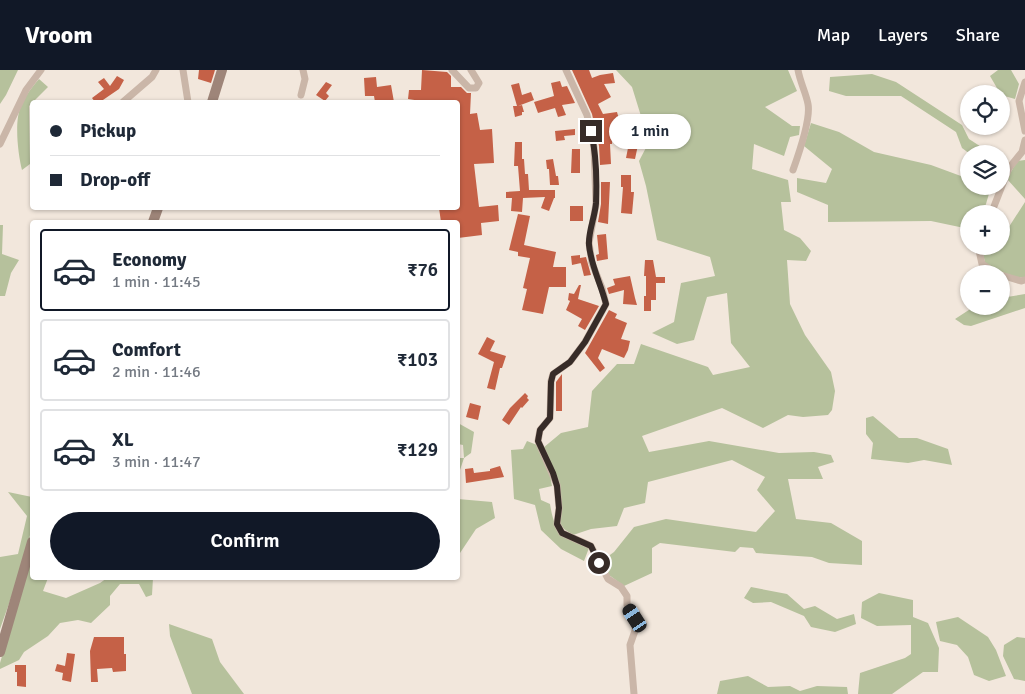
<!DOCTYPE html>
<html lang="en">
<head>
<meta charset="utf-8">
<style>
	:root { --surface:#fff; --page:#f6f6f7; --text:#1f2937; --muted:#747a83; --line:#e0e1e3; --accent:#111827 }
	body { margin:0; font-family:Signika,sans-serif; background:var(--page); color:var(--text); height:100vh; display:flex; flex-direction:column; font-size:19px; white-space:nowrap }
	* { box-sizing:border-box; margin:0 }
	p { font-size:16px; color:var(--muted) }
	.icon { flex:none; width:28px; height:28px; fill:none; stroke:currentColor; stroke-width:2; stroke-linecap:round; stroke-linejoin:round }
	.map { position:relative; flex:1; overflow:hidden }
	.drawer { position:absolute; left:30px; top:150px; width:430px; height:360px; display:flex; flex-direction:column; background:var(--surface); border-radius:5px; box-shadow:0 1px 4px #0004 }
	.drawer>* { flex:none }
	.top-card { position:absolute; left:30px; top:30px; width:430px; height:110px; border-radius:5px; box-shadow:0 1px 4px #0004; display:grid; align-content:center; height:110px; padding:0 20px; background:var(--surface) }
	.controls { position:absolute; left:960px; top:15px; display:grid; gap:10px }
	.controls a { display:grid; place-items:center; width:50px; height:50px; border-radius:50%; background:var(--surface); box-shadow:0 1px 4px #0004; font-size:25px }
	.end { position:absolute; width:22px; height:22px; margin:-11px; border:6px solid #372c28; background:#fff; box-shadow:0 0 0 2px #fff }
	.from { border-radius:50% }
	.bubble { position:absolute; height:35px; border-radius:18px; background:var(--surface); box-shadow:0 1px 4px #0004; font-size:16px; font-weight:600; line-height:35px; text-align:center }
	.car { position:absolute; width:15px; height:30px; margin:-15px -8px; border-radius:6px; box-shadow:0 0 4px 1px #0007; background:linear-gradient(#222 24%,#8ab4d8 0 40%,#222 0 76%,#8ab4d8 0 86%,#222 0) }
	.top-card b { display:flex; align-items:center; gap:18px; height:48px; font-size:19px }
	.top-card b+b { border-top:1px solid var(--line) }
	.top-card i { width:12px; height:12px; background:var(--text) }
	ul { padding:9px 0 0; list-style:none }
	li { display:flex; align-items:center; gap:15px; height:82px; margin:0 10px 8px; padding:0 10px; border:2px solid var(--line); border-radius:5px }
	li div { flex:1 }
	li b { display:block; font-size:19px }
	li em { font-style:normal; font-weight:600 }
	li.on { border-color:var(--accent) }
	li>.icon { width:45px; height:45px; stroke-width:1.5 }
	.button { display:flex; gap:10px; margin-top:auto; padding:10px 20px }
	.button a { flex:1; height:58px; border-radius:30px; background:var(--accent); color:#fff; font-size:20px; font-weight:600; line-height:58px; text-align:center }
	header { display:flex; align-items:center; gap:30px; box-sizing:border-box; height:70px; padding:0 25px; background:var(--accent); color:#fff }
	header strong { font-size:24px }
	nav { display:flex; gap:28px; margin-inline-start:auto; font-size:18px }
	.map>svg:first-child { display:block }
</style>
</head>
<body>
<header>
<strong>Vroom</strong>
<nav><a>Map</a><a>Layers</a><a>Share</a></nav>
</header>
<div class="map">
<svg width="1025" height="624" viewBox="0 0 1025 624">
	<rect width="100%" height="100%" fill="#f2e7dc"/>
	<!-- green -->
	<path fill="#b6c19c" d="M0 0H18L6 25 0 34Z
		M616 0H788L797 21 765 37 792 56H800L799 65 790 67 784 86 754 74 752 99 788 110 791 132H781L784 160 800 168 811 181 806 191 787 190 790 234 805 265 831 302 835 321 832 340 828 345 803 347 788 345 763 358 722 338 642 366 649 382 709 371 779 383 814 382 831 385 834 392 818 397 823 409H788L796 449 831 453 862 471V495L829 493 812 487 756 483 753 478 740 477 735 482 660 473 652 478V503L624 516 609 505 603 490 614 482 634 457 666 449 756 462 775 441 757 420 765 407 732 390 648 412 645 433 624 438 617 456 591 459 573 465 564 459 560 453 561 436 543 378 561 363 588 357 592 321 617 294H634L641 274 708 297 713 305 750 297 731 273 727 223 707 227 694 270 677 274 652 263 674 252 681 213 715 206 710 187 657 170 646 116 639 91 649 72 632 17Z
		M998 0H1011L1019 14 1015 29 1001 25 990 6Z
		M872 4 896 12 962 55 969 69 992 84H970L962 78 956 62 901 26H846L829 21 830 7Z
		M39 9 48 17 29 36 30 94 22 100C18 84 14 51 21 36 25 26 32 17 39 9Z
		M811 53 839 62 874 82 931 95 969 109V116L991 117 983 144H969V159L931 151 828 152V135L797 122V108L826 113 832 99 804 76Z
		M1025 90V129L1007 109 1017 91Z
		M1025 132V208L1009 206 986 196 981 176H1001V162L1005 163Z
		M0 155H3L2 184 19 190 11 203 5 226H0Z
		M1025 224V238L971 256 964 255 955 249 975 236H1001V228Z
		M873 346 899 368H917L948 379 952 395 924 390 908 393 871 389 873 373 866 364V348Z
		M458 353 474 362 471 383 464 388 458 406V388H464L463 375 458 374Z
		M527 371 537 375 550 405 552 416 539 419 541 430 550 434C555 466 563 464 589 478L584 491 561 479 541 460 535 435 514 429 511 380 523 379Z
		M8 422 32 427V457L23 494 0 559V487L18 484 27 446Z
		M458 429 492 432 495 448 476 459 458 486Z
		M32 485V508H48L43 521 66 528 100 513 107 508H153L152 525 146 527 139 514H120L110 526V535L91 553 78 550 60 553 48 566 24 582 19 590 0 599V593Z
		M751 517 787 524 804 539 815 536 837 549 854 544 856 554 835 562 811 557 804 546 771 532 753 533 744 528Z
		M879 523 913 530V547L928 553 939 578 938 602H923L892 624H858L860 603 905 588 911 584V555L877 556 861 548 862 532Z
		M958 547 988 567 996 580 1006 606 989 611 974 605 968 587 957 575 940 571 936 552Z
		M169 554 212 569 220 592 244 624H192L170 566Z
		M1017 567 1025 568V611L1014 609 1003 586 1004 575Z
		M748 606 768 617 790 616 800 621 817 616 847 617 848 624H717L720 611Z"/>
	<!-- building -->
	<path fill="#c56147" d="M199 0H215L211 13 198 9Z
		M422 0 447 2 451 6V17H461L467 23H471L470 44 477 43 480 60 492 59 494 93 474 94 479 137 498 135 499 151 481 153 482 165 458 168V152H441L439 138H458V32H421V31L408 29 409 20H421Z
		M572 0H589L592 8 600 5 613 3 615 13 604 14 611 27 598 34 603 44 617 42 620 53 613 54 612 74H610L611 94 600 95 599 76 592 44Z
		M117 6 124 10 119 19 100 32H95L92 28 104 19 98 12 104 8 110 16Z
		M376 7 377 17 391 15 394 32H375L374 26H365L364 8Z
		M560 11 562 17 567 16 575 33 562 35 566 45 558 47 555 38 538 43 534 32 554 26 551 13Z
		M326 12 332 15 326 23 329 26 325 31 316 25Z
		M519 13 522 25 531 22 534 30 518 36 522 35 524 42H522V45L515 47 513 36H517L511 15Z
		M575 59V65L564 66 565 70 556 71 555 61Z
		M515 72H522V89H524L525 104H528L529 120H555V128H554L549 141 541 138 545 127 523 128 522 142 511 141 512 128H506V122L520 121 518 96H514Z
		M629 73 638 75 635 89 626 88Z
		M572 79H580V103H571Z
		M553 89 556 106H558L559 115H550L549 99H547L546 90Z
		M621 105H631V122H634L632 144 621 143 623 117H621Z
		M601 112H610L608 154 598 152 601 134Z
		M570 136H583V151H570Z
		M518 144 530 146 524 175 556 182 553 197H566V217H549L543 244 522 240 527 219 523 218 530 188 518 186V182L509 180Z
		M606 164 608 189 597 191 596 185 599 184 597 165Z
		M580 185V188L586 187 591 205 584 206 580 190 581 193 572 195 571 186Z
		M645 190H653L656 207H665V213H656V230H651V241H644V226H646V206H644Z
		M630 206 635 228 637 235 623 234 624 220 609 224 607 218 615 215 613 209Z
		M579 215H581L578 229 599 236 585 260 578 256 582 249 566 240 570 231 568 230 569 223 574 224Z
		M609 240 617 244 615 248 627 253 621 269 630 271 628 280 624 288 602 279 598 288 605 298 600 302 585 283Z
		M487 267 495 271 490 281 506 286 502 298H500L495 320 487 318 494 292 478 284Z
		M562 304V341H556V312Z
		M525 323 528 326 527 328 529 330 522 338 521 337 509 355 502 350 510 338Z
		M470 333 481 336 478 350 466 347Z
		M500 396 504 407 466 413 465 399 473 398 474 403 490 401V399Z
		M94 567H124V584H126V601L113 602 112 598 97 599 98 612H91L90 581Z
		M67 583 75 584 71 612 62 610 63 603 55 601 57 594 65 596Z
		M15 595H26V617L17 616V602H15Z"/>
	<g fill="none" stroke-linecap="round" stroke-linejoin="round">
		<!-- minor -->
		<path stroke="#cab6a8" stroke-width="7" d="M183 0 188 32
			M452 0 469 18H476L479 13 471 0
			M566 0 587 45 594 77 596 134 589 173 592 193 602 218 606 234 585 272 570 292 553 304 551 311 550 348 540 360 538 371 557 415 559 438 557 454 562 463 591 476 608 509 621 517 627 526V535L635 548 637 555 630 575 634 624
			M1025 12 1019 31 1025 61
			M301 25 305 9 303 0
			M123 32 152 7 156 0
			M0 74 26 20 41 0
			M793 100C798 86 811 49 808 34 806 23 800 12 798 0
			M991 144 1009 98 1022 82 1025 70
			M978 176 982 194 997 204
			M1001 205 1021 211 1025 210"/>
		<!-- secondary -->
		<path stroke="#9e8579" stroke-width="10" d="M212 32 222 0
			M153 152 158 138
			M0 582 32 472"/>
	</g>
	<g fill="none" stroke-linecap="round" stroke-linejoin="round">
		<!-- route -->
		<path stroke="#372c28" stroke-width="6" d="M591 61C596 83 597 110 596 133 595 147 588 162 589 175 591 196 601 214 606 234L585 272 570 292 553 304 551 312 550 348 540 360 538 371 553 403 557 416 559 438 557 454 562 463 591 476 599 493"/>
	</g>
</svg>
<div class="controls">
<a><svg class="icon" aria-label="locate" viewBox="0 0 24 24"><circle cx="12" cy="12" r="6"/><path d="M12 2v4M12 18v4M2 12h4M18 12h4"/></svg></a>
<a><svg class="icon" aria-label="layers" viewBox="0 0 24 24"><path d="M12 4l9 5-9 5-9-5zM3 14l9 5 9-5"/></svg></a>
<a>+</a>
<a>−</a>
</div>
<i class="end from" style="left:599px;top:493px"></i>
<i class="end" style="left:591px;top:61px"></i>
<div class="bubble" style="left:609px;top:44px;width:82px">1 min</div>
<i class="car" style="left:635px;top:548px;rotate:327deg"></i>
<div class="top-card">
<b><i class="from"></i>Pickup</b>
<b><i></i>Drop-off</b>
</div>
<section class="drawer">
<ul>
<li class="on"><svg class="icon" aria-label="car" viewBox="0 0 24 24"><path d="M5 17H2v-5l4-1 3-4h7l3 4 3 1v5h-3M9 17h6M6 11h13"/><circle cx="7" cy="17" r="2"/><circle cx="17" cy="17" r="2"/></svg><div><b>Economy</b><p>1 min · 11:45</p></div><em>₹76</em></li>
<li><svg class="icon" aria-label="car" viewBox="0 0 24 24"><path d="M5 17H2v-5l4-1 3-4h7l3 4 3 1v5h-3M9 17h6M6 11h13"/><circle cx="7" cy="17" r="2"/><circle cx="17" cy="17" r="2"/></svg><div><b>Comfort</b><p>2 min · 11:46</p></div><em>₹103</em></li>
<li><svg class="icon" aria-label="car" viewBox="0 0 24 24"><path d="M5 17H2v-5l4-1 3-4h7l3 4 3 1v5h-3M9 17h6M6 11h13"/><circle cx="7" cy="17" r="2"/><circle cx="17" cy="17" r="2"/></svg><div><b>XL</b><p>3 min · 11:47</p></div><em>₹129</em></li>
</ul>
<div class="button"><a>Confirm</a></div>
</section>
</div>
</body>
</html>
